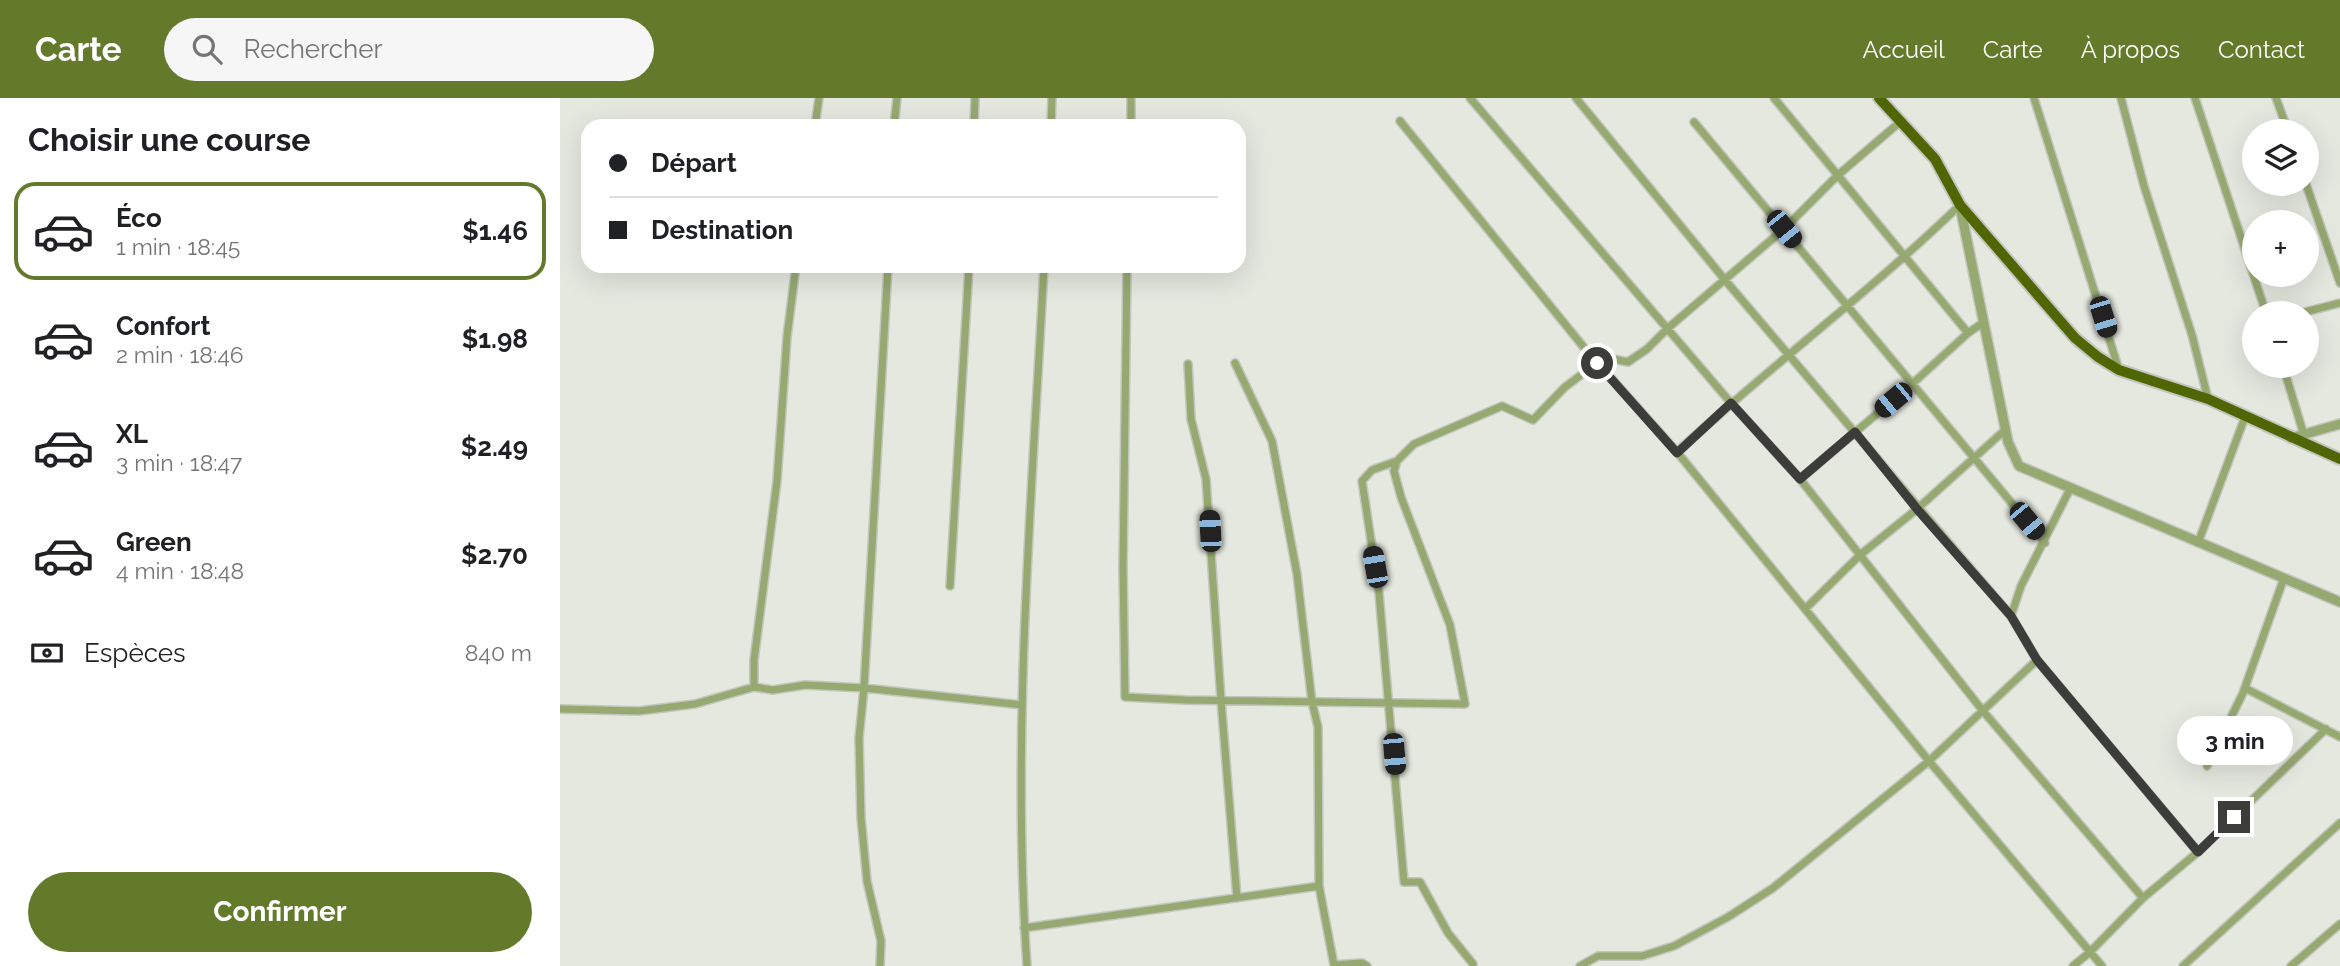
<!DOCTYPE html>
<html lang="fr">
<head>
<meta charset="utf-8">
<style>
	:root { --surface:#fff; --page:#f6f6f6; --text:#202124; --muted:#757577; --line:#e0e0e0; --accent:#647a2b }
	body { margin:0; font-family:Raleway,sans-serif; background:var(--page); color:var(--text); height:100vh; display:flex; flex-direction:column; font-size:26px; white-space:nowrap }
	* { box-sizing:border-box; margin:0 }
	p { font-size:23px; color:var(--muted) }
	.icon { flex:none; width:38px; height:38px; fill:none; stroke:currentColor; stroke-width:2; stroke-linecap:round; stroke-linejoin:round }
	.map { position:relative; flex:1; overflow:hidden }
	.side { display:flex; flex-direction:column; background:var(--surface); width:560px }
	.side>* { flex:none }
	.hud { position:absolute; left:21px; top:21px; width:665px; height:154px; border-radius:21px; box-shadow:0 7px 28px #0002; display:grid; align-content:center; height:154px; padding:0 28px; background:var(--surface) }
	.controls { position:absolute; left:1682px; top:21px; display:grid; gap:14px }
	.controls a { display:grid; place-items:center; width:77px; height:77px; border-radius:50%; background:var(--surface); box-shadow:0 7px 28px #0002; font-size:35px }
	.end { position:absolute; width:32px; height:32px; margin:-16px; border:9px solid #3c3d3a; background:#fff; box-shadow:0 0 0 4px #fff }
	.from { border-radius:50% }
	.bubble { position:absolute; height:49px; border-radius:24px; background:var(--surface); box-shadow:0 7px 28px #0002; font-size:23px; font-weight:700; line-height:49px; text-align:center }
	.car { position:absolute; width:21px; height:42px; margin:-21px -10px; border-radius:9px; box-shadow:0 0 5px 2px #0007; background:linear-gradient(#222 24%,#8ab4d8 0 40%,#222 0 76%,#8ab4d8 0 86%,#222 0) }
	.hud b { display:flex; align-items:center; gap:24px; height:66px; font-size:26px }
	.hud b+b { border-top:2px solid var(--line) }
	.hud i { width:18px; height:18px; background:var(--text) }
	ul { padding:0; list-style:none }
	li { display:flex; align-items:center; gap:21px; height:98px; margin:0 14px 10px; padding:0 14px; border:4px solid transparent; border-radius:21px }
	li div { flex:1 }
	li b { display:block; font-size:26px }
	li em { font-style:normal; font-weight:700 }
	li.current { border-color:var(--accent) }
	li>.icon { width:63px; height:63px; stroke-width:1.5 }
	h2 { padding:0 28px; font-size:32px; line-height:84px }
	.pay { display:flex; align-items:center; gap:18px; height:77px; padding:0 28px; font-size:26px }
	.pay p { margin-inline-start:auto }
	.action { display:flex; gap:14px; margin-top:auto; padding:14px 28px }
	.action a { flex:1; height:80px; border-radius:42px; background:var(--accent); color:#fff; font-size:28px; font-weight:700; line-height:80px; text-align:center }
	header { display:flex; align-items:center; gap:42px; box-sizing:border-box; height:98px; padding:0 35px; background:var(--accent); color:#fff }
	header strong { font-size:33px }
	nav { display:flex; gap:38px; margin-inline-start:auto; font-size:24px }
	.search { width:490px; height:63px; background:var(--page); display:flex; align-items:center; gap:18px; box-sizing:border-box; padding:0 24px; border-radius:38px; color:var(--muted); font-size:26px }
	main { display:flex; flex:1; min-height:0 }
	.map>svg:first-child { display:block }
</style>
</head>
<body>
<header>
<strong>Carte</strong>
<div class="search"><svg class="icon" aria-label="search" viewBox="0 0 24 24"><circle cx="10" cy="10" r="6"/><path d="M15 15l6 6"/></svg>Rechercher</div>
<nav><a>Accueil</a><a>Carte</a><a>À propos</a><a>Contact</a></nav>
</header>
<main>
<section class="side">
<h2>Choisir une course</h2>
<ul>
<li class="current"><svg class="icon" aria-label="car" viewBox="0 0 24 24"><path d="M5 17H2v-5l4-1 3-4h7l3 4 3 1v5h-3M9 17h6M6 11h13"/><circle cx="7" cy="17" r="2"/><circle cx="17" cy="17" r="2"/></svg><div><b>Éco</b><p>1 min · 18:45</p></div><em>$1.46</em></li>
<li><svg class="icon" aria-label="car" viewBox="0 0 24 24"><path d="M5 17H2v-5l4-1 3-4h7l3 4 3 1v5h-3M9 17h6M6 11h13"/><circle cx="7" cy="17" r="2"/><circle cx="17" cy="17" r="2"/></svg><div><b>Confort</b><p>2 min · 18:46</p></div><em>$1.98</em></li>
<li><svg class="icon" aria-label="car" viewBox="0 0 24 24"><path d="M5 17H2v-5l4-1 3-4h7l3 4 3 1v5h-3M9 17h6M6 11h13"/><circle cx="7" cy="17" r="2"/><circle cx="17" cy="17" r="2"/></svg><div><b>XL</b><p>3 min · 18:47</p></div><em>$2.49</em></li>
<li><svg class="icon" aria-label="car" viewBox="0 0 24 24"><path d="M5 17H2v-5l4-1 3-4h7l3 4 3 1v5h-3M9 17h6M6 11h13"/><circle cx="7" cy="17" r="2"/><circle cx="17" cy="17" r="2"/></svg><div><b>Green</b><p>4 min · 18:48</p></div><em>$2.70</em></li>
</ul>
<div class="pay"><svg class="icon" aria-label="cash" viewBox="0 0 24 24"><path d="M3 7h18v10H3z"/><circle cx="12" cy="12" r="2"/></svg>Espèces<p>840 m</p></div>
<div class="action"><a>Confirmer</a></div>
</section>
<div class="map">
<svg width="1780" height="868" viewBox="0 0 1780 868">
	<rect width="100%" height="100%" fill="#e5e8df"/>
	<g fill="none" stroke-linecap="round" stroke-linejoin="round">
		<!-- minor casing -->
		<g stroke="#c3c6be" stroke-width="10">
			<path id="minor" d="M910 0 1171 305 1240 381 1423 613 1583 800
				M1016 0 1165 182 1451 518 1477 562 1638 754
				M1214 0 1408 235
				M1474 0 1559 272
				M1561 0 1584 88 1632 237 1648 301
				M1635 0 1706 215
				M1716 0 1728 33
				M840 23 1026 252 1117 354 1369 663 1542 868
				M1134 24 1485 445
				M255 28 259 0
				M334 28 337 0
				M414 28 415 0
				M491 28 492 0
				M571 28V0
				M1746 86 1780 185
				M567 168 563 469 565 599 625 602 905 606 890 527 841 399 834 373 837 363
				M1741 215 1780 205
				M1027 252 1043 259 1068 264 1087 251 1108 230 1224 131 1278 77 1340 24
				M628 266 631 321 646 381 661 602 677 800
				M1723 268 1744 337
				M1117 354C1209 269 1310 194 1400 107
				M1240 381 1352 286 1408 235 1424 224
				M1638 445 1685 319
				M390 488 409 168
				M1245 511 1300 457 1357 411 1445 332
				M1451 518 1461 488 1511 389
				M194 589V562L217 383 227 239 236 168
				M1685 590 1780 639
				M0 611 79 613 135 606 194 589 213 592 245 587 304 590 462 607
				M1647 668 1683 595 1724 480
				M759 788 774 867 802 865 807 868
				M464 830 759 788 758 629 752 604 737 476 712 343 675 265
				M913 866 888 835 860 784H844L819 495 802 383 812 372 837 363 854 346 942 308 973 322 1005 289 1037 265
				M320 868 321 843 307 783 301 720 299 640 304 590 328 168
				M467 868C451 635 472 401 484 168
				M1020 868 1038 858H1082L1114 848 1168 819 1213 790 1369 663 1477 562
				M1513 868 1530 854 1583 800 1638 754 1766 631
				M1623 868 1780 725
				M1731 868 1780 826"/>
		</g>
		<!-- tertiary casing -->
		<g stroke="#c3c6be" stroke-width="12">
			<path id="tertiary" d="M1400 108 1448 344 1459 368 1780 504
				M1731 340 1780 326"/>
		</g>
		<!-- trunk casing -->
		<g stroke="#c3c6be" stroke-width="14">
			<path id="trunk" d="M1319 0 1375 61 1400 107 1515 240 1538 259 1559 272 1648 301 1780 361"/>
		</g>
		<!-- minor -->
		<use href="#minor" stroke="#96a970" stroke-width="7"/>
		<!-- tertiary -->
		<use href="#tertiary" stroke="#96a970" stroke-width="9"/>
		<!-- trunk -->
		<use href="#trunk" stroke="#506604" stroke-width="10"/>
	</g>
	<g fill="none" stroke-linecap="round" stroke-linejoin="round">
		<!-- route -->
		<path stroke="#3c3d3a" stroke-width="9" d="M1037 265 1117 355 1171 305 1240 381 1295 334 1357 411 1451 518 1477 562 1638 754 1674 719"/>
	</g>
</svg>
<div class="controls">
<a><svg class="icon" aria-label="layers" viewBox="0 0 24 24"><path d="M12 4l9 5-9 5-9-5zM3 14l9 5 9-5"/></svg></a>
<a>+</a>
<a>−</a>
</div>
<i class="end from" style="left:1037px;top:265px"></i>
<i class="end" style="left:1674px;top:719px"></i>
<div class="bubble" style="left:1617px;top:618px;width:116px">3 min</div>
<i class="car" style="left:1224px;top:131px;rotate:141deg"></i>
<i class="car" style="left:1543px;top:219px;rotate:163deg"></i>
<i class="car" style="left:1333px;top:302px;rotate:230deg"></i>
<i class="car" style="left:1467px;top:423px;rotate:140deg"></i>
<i class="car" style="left:650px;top:433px;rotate:357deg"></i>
<i class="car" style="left:815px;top:469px;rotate:350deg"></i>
<i class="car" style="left:834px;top:656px;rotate:175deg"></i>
<div class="hud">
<b><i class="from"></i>Départ</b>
<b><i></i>Destination</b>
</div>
</div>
</main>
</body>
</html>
